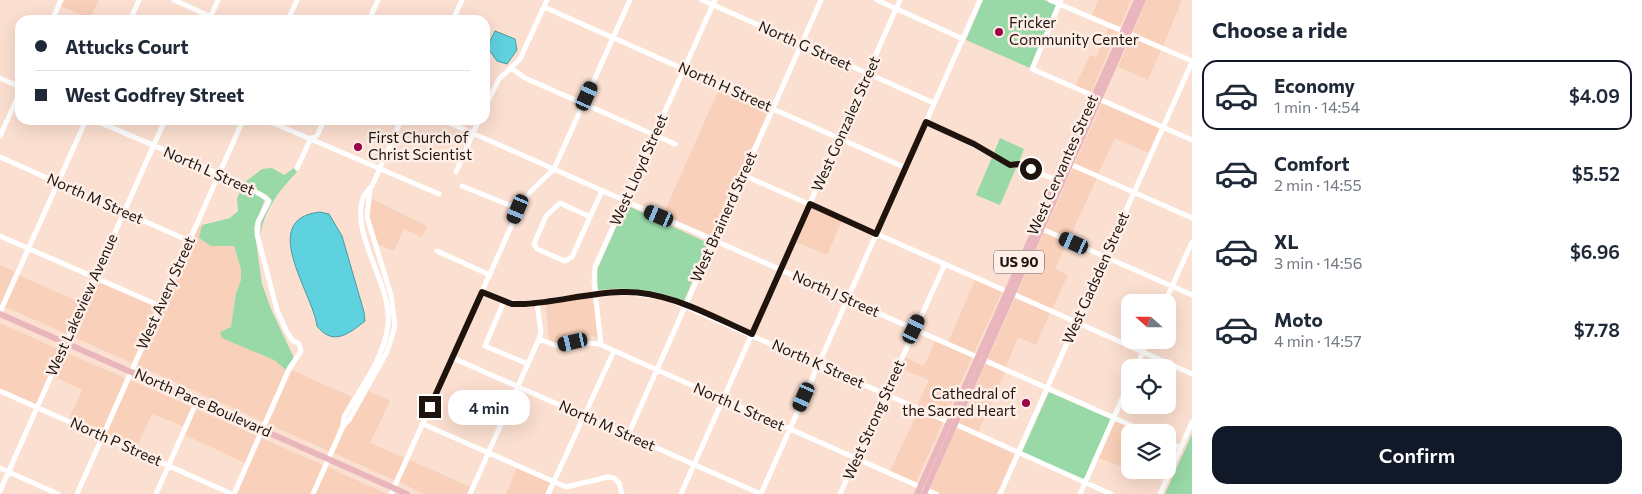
<!DOCTYPE html>
<html lang="en">
<head>
<meta charset="utf-8">
<style>
	:root { --surface:#fff; --page:#f6f6f7; --text:#1f2937; --muted:#747a83; --line:#e0e1e3; --accent:#111827 }
	body { margin:0; font-family:Commissioner,sans-serif; background:var(--page); color:var(--text); height:100vh; display:flex; flex-direction:column; font-size:19px; white-space:nowrap }
	* { box-sizing:border-box; margin:0 }
	p { font-size:16px; color:var(--muted) }
	.icon { flex:none; width:28px; height:28px; fill:none; stroke:currentColor; stroke-width:2; stroke-linecap:round; stroke-linejoin:round }
	.map { position:relative; flex:1; overflow:hidden }
	.side { display:flex; flex-direction:column; background:var(--surface); width:450px }
	.side>* { flex:none }
	.hud { position:absolute; left:15px; top:15px; width:475px; height:110px; border-radius:15px; box-shadow:0 5px 20px #0002; display:grid; align-content:center; height:110px; padding:0 20px; background:var(--surface) }
	.needle { width:32px; rotate:291deg }
	.tools { position:absolute; left:1121px; top:294px; display:grid; gap:10px }
	.tools a { display:grid; place-items:center; width:55px; height:55px; border-radius:10px; background:var(--surface); box-shadow:0 5px 20px #0002; font-size:25px }
	.end { position:absolute; width:22px; height:22px; margin:-11px; border:6px solid #1f130d; background:#fff; box-shadow:0 0 0 2px #fff }
	.from { border-radius:50% }
	.bubble { position:absolute; height:35px; border-radius:15px; background:var(--surface); box-shadow:0 5px 20px #0002; font-size:16px; font-weight:600; line-height:35px; text-align:center }
	.car { position:absolute; width:15px; height:30px; margin:-15px -8px; border-radius:6px; box-shadow:0 0 4px 1px #0007; background:linear-gradient(#222 24%,#8ab4d8 0 40%,#222 0 76%,#8ab4d8 0 86%,#222 0) }
	.hud b { display:flex; align-items:center; gap:18px; height:48px; font-size:19px }
	.hud b+b { border-top:1px solid var(--line) }
	.hud i { width:12px; height:12px; background:var(--text) }
	ul { padding:0; list-style:none }
	li { display:flex; align-items:center; gap:15px; height:70px; margin:0 10px 8px; padding:0 10px; border:2px solid transparent; border-radius:15px }
	li div { flex:1 }
	li b { display:block; font-size:19px }
	li em { font-style:normal; font-weight:600 }
	li.active { border-color:var(--accent) }
	li>.icon { width:45px; height:45px; stroke-width:1.5 }
	h2 { padding:0 20px; font-size:22px; line-height:60px }
	.button { display:flex; gap:10px; margin-top:auto; padding:10px 20px }
	.button a { flex:1; height:58px; border-radius:15px; background:var(--accent); color:#fff; font-size:20px; font-weight:600; line-height:58px; text-align:center }
	main { display:flex; flex:1; min-height:0 }
	.map>svg:first-child { display:block }
</style>
</head>
<body>
<main>
<div class="map">
<svg width="1192" height="494" viewBox="0 0 1192 494">
	<rect width="100%" height="100%" fill="#fbdfd0"/>
	<!-- built -->
	<path fill="#f9d0b9" d="M64 0H99L90 19 61 6Z
		M1098 0H1131L1120 26 1092 15Z
		M1147 0H1182L1163 46 1133 32Z
		M1109 27 1118 30 1091 93 1075 86 1090 55 1096 57Z
		M1132 36 1161 50 1148 80 1118 67Z
		M719 89 768 111 713 236 663 215Z
		M1102 103 1160 128 1149 153 1115 138 1098 174 1075 164Z
		M1073 168 1097 178 1069 239 1046 228Z
		M372 199 427 226 422 237 404 229 394 251 377 244 369 217Z
		M811 208 842 221 827 255 796 242Z
		M199 226 202 227 199 238 211 246H234L241 269V280L236 293 231 327 220 332 222 337 274 360 286 370 264 422 137 365Z
		M1044 232 1067 243 1055 269 1068 275 1052 309 1017 294Z
		M0 265 15 272 0 305Z
		M19 275 81 303 67 334 5 307Z
		M975 280 1002 292 974 353 948 342Z
		M96 281 157 307 132 363 71 336Z
		M593 297 598 339 591 335 556 343 549 340 546 305Z
		M1015 298 1050 313 1036 345 1018 337 1006 367 988 359Z
		M0 323 60 350 36 404 0 388Z
		M935 341 972 357 945 418 917 406 929 380 900 368 904 357 924 366Z
		M65 352 125 378 101 433 69 419 82 390 54 376Z
		M986 363 1005 372 978 433 959 424Z
		M292 370 352 397 342 416 340 426 329 451 268 424Z
		M130 380 192 407 183 426 152 414 136 449 106 435Z
		M369 391 390 401 370 443 405 458 394 480 334 453 346 427Z
		M196 409 257 436 245 463 185 435Z
		M918 411 943 422 916 482 890 471Z
		M1115 421 1141 432H1130V470L1099 458Z
		M957 428 1015 454 998 494H941L930 489Z
		M261 438 323 465 310 494H237Z
		M410 460 470 487 467 494H424L399 482Z
		M328 467 387 494H315Z
		M517 468 551 483 545 494H506Z"/>
	<!-- green -->
	<path fill="#99d8a7" d="M983 0H1044L1056 5 1030 68 966 40Z
		M1000 138 1024 149 1019 162 1011 163 994 153Z
		M992 157 1009 167 1016 168 1000 205 976 195Z
		M272 168 284 175 294 168 297 172C279 191 263 211 260 238L261 222 271 200 267 195 244 183 262 169Z
		M241 187 265 199 254 228 262 284 271 309 294 358 286 370 274 360 222 338 220 332 231 327 236 293 241 280V269L234 246H211L199 238 202 225 230 218 238 211 237 199Z
		M626 205 708 243 684 301C655 289 630 287 598 290L597 270Z
		M1049 392 1111 419 1084 480 1022 452Z
		M1192 434V494H1165Z"/>
	<!-- water -->
	<path fill="#5fd2e0" stroke="#4c99a1" d="M495 31 515 39 517 50 507 64 497 61 487 47Z
		M320 212 329 214 342 236 364 312 365 321C350 333 333 347 317 326 313 293 257 219 320 212Z"/>
	<g fill="none" stroke-linecap="round" stroke-linejoin="round">
		<!-- minor -->
		<path stroke="#fff" stroke-width="5" d="M174 0 218 20
			M702 0 934 103
			M877 0 963 39
			M1050 0 1192 61
			M1061 0 1032 69 1094 96
			M544 7 906 168
			M52 20 61 0
			M130 20 139 0
			M209 20 218 0
			M288 20 297 0
			M369 20 378 0
			M453 20 462 0
			M511 68 525 78 675 144
			M0 78 20 87
			M1099 99 1192 140
			M485 107 499 79 520 59 547 0
			M94 120C118 131 260 188 269 201L258 222 257 234 277 310 286 330 292 340 299 344 301 351 289 369 234 494
			M266 120 439 194
			M443 120 1146 432
			M926 122 959 137 1010 165 1019 164 1056 180
			M0 136 20 92
			M0 157 189 241
			M1070 164 1192 218
			M297 168 311 138 317 136 324 120
			M456 172 479 120
			M743 175 1006 291
			M462 186 519 209
			M560 203 590 217 572 257 565 261 537 249 534 244 546 216Z
			M590 217 602 191
			M1042 229 1192 295
			M0 236 160 306
			M437 251 490 275
			M482 292 504 301 521 304 621 292 663 297 949 422
			M1013 294 1192 374
			M504 301 485 346 528 364
			M1165 302 1192 242
			M0 312 86 120
			M539 339 557 346 573 342 599 344 936 494
			M601 345 594 282 595 267 715 0
			M453 358 761 494
			M1136 368 1148 340
			M0 391 232 494
			M423 424 566 487 608 477 614 478 619 483 622 494
			M955 424 1111 494
			M343 426 349 420 387 352 395 326 391 295 367 217 370 188
			M628 435 821 0
			M1168 442 1180 448
			M0 468 58 494
			M0 491 165 120
			M77 494 243 120
			M156 494 197 401
			M313 494 343 426 344 417C360 389 385 357 388 324 392 285 350 234 363 198 365 193 369 190 372 186L401 120
			M391 494 519 209 530 192 554 169 630 0
			M470 494 539 339 541 332 537 304
			M548 494 614 351
			M681 494 900 0
			M761 494 980 0
			M840 494 945 264
			M1000 494 1192 62
			M1080 494 1130 381
			M1160 494 1192 422"/>
		<!-- major -->
		<path stroke="#e9b6bd" stroke-width="6" d="M0 314 407 494
			M917 494 1137 0
			M924 494 1143 0"/>
	</g>
	<g fill="none" stroke-linecap="round" stroke-linejoin="round">
		<!-- route -->
		<path stroke="#1f130d" stroke-width="6" d="M430 407 482 292 512 304H525C557 302 589 293 621 292 667 290 711 316 752 334L810 204 876 234 926 122 974 144 1010 165 1019 164 1031 169"/>
	</g>
	<!-- markers -->
	<g fill="#9e0145" stroke="#fef0e8" stroke-width="2">
		<circle cx="999" cy="32" r="5"/>
		<circle cx="358" cy="147" r="5"/>
		<circle cx="1026" cy="403" r="5"/>
	</g>
	<g text-anchor="middle" stroke-width="5" stroke-linejoin="round" paint-order="stroke">
		<!-- shield labels -->
		<rect fill="#fef0e8" stroke="#62554f" stroke-width="1" x="994" y="250.5" width="50" height="23" rx="4"/>
		<g font-size="14" font-weight="bold" fill="#1f130d">
			<text x="1019" y="267">US 90</text>
		</g>
		<!-- poi labels -->
		<g font-size="15" fill="#1f130d" stroke="#fef0e8" text-anchor="start">
			<text x="1009" y="28">Fricker<tspan x="1009" dy="17">Community Center</tspan></text>
			<text x="368" y="143">First Church of<tspan x="368" dy="17">Christ Scientist</tspan></text>
			<text x="1016" y="399" text-anchor="end">Cathedral of<tspan x="1016" dy="17">the Sacred Heart</tspan></text>
		</g>
		<!-- street labels -->
		<g font-size="15" fill="#1f130d" stroke="#fef0e8">
			<text transform="translate(805 46) rotate(24)" y="5">North G Street</text>
			<text transform="translate(725 87) rotate(24)" y="5">North H Street</text>
			<text transform="translate(846 124) rotate(-66)" y="5">West Gonzalez Street</text>
			<text transform="translate(1063 165) rotate(-66)" y="5">West Cervantes Street</text>
			<text transform="translate(639 170) rotate(-66)" y="5">West Lloyd Street</text>
			<text transform="translate(209 171) rotate(24)" y="5">North L Street</text>
			<text transform="translate(95 199) rotate(24)" y="5">North M Street</text>
			<text transform="translate(724 217) rotate(-66)" y="5">West Brainerd Street</text>
			<text transform="translate(1096 278) rotate(-66)" y="5">West Gadsden Street</text>
			<text transform="translate(166 293) rotate(-66)" y="5">West Avery Street</text>
			<text transform="translate(836 294) rotate(24)" y="5">North J Street</text>
			<text transform="translate(82 305) rotate(-66)" y="5">West Lakeview Avenue</text>
			<text transform="translate(818 364) rotate(24)" y="5">North K Street</text>
			<text transform="translate(203 403) rotate(24)" y="5">North Pace Boulevard</text>
			<text transform="translate(739 407) rotate(24)" y="5">North L Street</text>
			<text transform="translate(874 420) rotate(-66)" y="5">West Strong Street</text>
			<text transform="translate(607 426) rotate(24)" y="5">North M Street</text>
			<text transform="translate(116 442) rotate(24)" y="5">North P Street</text>
		</g>
	</g>
</svg>
<div class="tools">
<a><svg class="needle" viewBox="-14 -14 28 28"><path d="M0-13l5 13h-10z" fill="#e53935"/><path d="M0 13l5-13h-10z" fill="#747a83"/></svg></a>
<a><svg class="icon" aria-label="locate" viewBox="0 0 24 24"><circle cx="12" cy="12" r="6"/><path d="M12 2v4M12 18v4M2 12h4M18 12h4"/></svg></a>
<a><svg class="icon" aria-label="layers" viewBox="0 0 24 24"><path d="M12 4l9 5-9 5-9-5zM3 14l9 5 9-5"/></svg></a>
</div>
<i class="end from" style="left:1031px;top:169px"></i>
<i class="end" style="left:430px;top:407px"></i>
<div class="bubble" style="left:448px;top:390px;width:82px">4 min</div>
<i class="car" style="left:587px;top:96px;rotate:24deg"></i>
<i class="car" style="left:518px;top:209px;rotate:203deg"></i>
<i class="car" style="left:659px;top:216px;rotate:293deg"></i>
<i class="car" style="left:1074px;top:243px;rotate:294deg"></i>
<i class="car" style="left:914px;top:329px;rotate:25deg"></i>
<i class="car" style="left:573px;top:342px;rotate:257deg"></i>
<i class="car" style="left:804px;top:397px;rotate:204deg"></i>
<div class="hud">
<b><i class="from"></i>Attucks Court</b>
<b><i></i>West Godfrey Street</b>
</div>
</div>
<section class="side">
<h2>Choose a ride</h2>
<ul>
<li class="active"><svg class="icon" aria-label="car" viewBox="0 0 24 24"><path d="M5 17H2v-5l4-1 3-4h7l3 4 3 1v5h-3M9 17h6M6 11h13"/><circle cx="7" cy="17" r="2"/><circle cx="17" cy="17" r="2"/></svg><div><b>Economy</b><p>1 min · 14:54</p></div><em>$4.09</em></li>
<li><svg class="icon" aria-label="car" viewBox="0 0 24 24"><path d="M5 17H2v-5l4-1 3-4h7l3 4 3 1v5h-3M9 17h6M6 11h13"/><circle cx="7" cy="17" r="2"/><circle cx="17" cy="17" r="2"/></svg><div><b>Comfort</b><p>2 min · 14:55</p></div><em>$5.52</em></li>
<li><svg class="icon" aria-label="car" viewBox="0 0 24 24"><path d="M5 17H2v-5l4-1 3-4h7l3 4 3 1v5h-3M9 17h6M6 11h13"/><circle cx="7" cy="17" r="2"/><circle cx="17" cy="17" r="2"/></svg><div><b>XL</b><p>3 min · 14:56</p></div><em>$6.96</em></li>
<li><svg class="icon" aria-label="car" viewBox="0 0 24 24"><path d="M5 17H2v-5l4-1 3-4h7l3 4 3 1v5h-3M9 17h6M6 11h13"/><circle cx="7" cy="17" r="2"/><circle cx="17" cy="17" r="2"/></svg><div><b>Moto</b><p>4 min · 14:57</p></div><em>$7.78</em></li>
</ul>
<div class="button"><a>Confirm</a></div>
</section>
</main>
</body>
</html>
